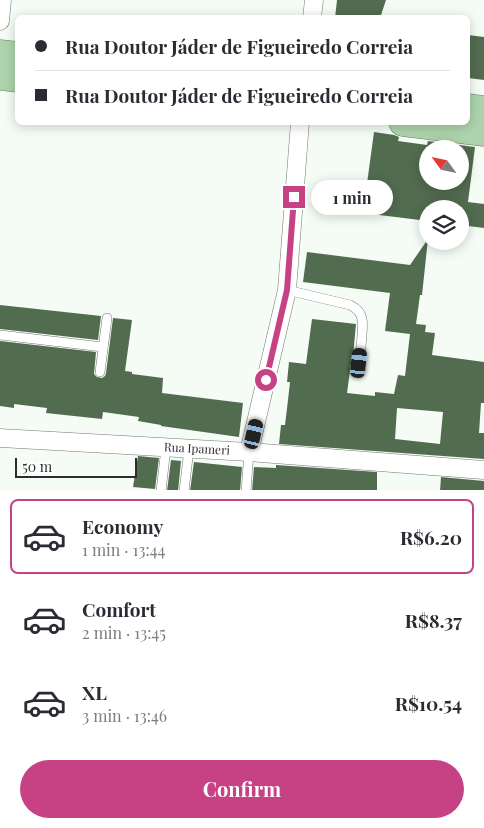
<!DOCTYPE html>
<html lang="en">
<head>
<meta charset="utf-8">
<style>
	:root { --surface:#fff; --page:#f7f7f7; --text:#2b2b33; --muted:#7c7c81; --line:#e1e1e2; --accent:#c74284 }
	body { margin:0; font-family:"Playfair Display",serif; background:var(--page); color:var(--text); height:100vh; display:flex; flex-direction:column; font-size:19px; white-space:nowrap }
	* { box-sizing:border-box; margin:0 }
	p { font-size:16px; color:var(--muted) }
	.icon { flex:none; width:28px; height:28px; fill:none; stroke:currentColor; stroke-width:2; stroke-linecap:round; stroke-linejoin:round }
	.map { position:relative; height:490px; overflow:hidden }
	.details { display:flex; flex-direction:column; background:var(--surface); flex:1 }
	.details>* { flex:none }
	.banner { position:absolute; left:15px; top:15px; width:455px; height:110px; border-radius:8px; box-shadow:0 2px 12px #0003; display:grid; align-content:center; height:110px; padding:0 20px; background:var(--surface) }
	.needle { width:32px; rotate:303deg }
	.buttons { position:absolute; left:419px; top:140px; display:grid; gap:10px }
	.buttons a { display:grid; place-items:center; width:50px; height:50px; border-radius:50%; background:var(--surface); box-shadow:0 2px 12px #0003; font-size:25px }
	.scale { position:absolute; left:15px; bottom:12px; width:122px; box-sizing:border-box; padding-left:5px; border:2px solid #2c2e2c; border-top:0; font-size:14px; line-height:18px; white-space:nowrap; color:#2c2e2c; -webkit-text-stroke:4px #fff; paint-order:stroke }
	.end { position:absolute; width:22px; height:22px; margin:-11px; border:6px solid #c74284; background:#fff; box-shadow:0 0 0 2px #fff }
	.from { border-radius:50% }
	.bubble { position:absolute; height:35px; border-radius:18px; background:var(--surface); box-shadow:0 2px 12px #0003; font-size:16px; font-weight:700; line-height:35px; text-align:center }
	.car { position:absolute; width:15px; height:30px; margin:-15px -8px; border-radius:6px; box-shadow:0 0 4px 1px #0007; background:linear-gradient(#222 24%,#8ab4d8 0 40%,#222 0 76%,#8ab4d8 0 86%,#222 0) }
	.banner b { display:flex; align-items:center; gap:18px; height:48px; font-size:19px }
	.banner b+b { border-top:1px solid var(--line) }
	.banner i { width:12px; height:12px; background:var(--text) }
	ul { padding:9px 0 0; list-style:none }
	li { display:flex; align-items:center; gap:15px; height:75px; margin:0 10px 8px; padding:0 10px; border:2px solid transparent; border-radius:8px }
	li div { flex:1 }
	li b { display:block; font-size:19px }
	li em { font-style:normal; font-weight:700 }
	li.current { border-color:var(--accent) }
	li>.icon { width:45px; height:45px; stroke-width:1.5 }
	.action { display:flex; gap:10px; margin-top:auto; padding:10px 20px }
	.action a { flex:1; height:58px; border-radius:30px; background:var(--accent); color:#fff; font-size:20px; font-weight:700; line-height:58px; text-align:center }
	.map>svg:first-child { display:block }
</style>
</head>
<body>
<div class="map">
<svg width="484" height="491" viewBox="0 0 484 491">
	<rect width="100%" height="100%" fill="#f5fbf5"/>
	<!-- building -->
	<path fill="#526c50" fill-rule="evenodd" d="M337 0H386L380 18H335Z
		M468 35 484 37V80L468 78Z
		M374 132 394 135 399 137 398 141 427 145 428 141 475 147 468 202 484 204V228L460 225V209H428V221L363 213ZM428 149H460V181H428Z
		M428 239 422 295H420L416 324 426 325 425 332 435 333 432 355 484 362V403H481L479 433H484V459L279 444 281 425H285L288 400 290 382H287L289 362 306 364 312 319 356 324 353 356H352L347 393 375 396V392L394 394 398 375 405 376 410 334 385 331 390 293 303 282 307 252 410 265ZM397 408 443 412 440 444 395 439Z
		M0 305 101 316 98 340 0 329Z
		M113 318 132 320 125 371 132 372V374L163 378 162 393 243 403 239 437 161 426V425L138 421 139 417 103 412 102 419 46 413 47 408 14 404V408L0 406V341L96 352 94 374 97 377 102 378 105 376 106 373Z
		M138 456 159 458 155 489 133 487Z
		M171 460 181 461 178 491H167Z
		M194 462 242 467 240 491H190Z
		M276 465 377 472V491H252L254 467 276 468Z
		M441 477 484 481V491H440Z"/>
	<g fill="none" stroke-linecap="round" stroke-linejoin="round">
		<!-- lane casing -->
		<g stroke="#747873" stroke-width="10">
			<path id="lane" d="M287 290 350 305C356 308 361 312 362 319 364 327 360 354 359 363
				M0 335 103 347
				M100 372 107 318
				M161 491 166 448
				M184 491 189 449
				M246 491 249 452"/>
		</g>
		<!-- street casing -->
		<g stroke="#747873" stroke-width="19">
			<path id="street" d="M312 18 314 0
				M0 21 2 0
				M0 438 249 452 484 470
				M249 452 287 290 300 122"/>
		</g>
		<!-- primary casing -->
		<g stroke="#5d865b" stroke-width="29">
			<path id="primary" d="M0 54 18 56
				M0 76 18 78
				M468 108 484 110
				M403 122 484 132"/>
		</g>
		<!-- lane -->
		<use href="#lane" stroke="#fff" stroke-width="9"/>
		<!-- street -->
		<use href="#street" stroke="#fff" stroke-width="18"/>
		<!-- primary -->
		<use href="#primary" stroke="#add3ac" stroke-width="28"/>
	</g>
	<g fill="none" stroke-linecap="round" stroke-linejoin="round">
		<!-- route -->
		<path stroke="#c74284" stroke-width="6" d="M266 380 287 290 294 197"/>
	</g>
	<g text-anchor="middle" stroke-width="5" stroke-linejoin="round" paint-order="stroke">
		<!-- street labels -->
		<g font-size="12" fill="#2c2e2c" stroke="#fff">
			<text transform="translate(197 449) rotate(3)" y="4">Rua Ipameri</text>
		</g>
	</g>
</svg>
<div class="buttons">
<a><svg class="needle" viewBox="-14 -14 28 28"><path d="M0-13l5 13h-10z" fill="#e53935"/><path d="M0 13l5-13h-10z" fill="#7c7c81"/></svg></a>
<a><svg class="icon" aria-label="layers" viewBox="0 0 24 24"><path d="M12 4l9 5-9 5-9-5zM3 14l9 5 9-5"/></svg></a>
</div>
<div class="scale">50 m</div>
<i class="end from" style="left:266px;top:380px"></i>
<i class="end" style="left:294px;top:197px"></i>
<div class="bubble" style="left:311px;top:180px;width:82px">1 min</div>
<i class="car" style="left:359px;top:363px;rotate:6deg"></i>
<i class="car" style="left:254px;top:434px;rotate:13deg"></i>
<div class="banner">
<b><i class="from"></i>Rua Doutor Jáder de Figueiredo Correia</b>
<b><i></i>Rua Doutor Jáder de Figueiredo Correia</b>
</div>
</div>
<section class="details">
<ul>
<li class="current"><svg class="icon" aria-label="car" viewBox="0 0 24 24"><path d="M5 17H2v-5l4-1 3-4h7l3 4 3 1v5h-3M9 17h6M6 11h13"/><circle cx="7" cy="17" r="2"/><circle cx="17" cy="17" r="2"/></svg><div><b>Economy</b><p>1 min · 13:44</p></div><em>R$6.20</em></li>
<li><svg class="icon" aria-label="car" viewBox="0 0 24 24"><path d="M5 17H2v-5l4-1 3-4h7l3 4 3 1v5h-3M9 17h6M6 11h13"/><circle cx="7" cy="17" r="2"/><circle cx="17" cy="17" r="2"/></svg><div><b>Comfort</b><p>2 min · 13:45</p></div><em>R$8.37</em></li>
<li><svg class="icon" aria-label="car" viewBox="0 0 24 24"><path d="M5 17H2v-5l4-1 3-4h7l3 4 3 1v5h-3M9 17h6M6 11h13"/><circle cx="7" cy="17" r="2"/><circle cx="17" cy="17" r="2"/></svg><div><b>XL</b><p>3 min · 13:46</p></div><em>R$10.54</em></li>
</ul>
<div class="action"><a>Confirm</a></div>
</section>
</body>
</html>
